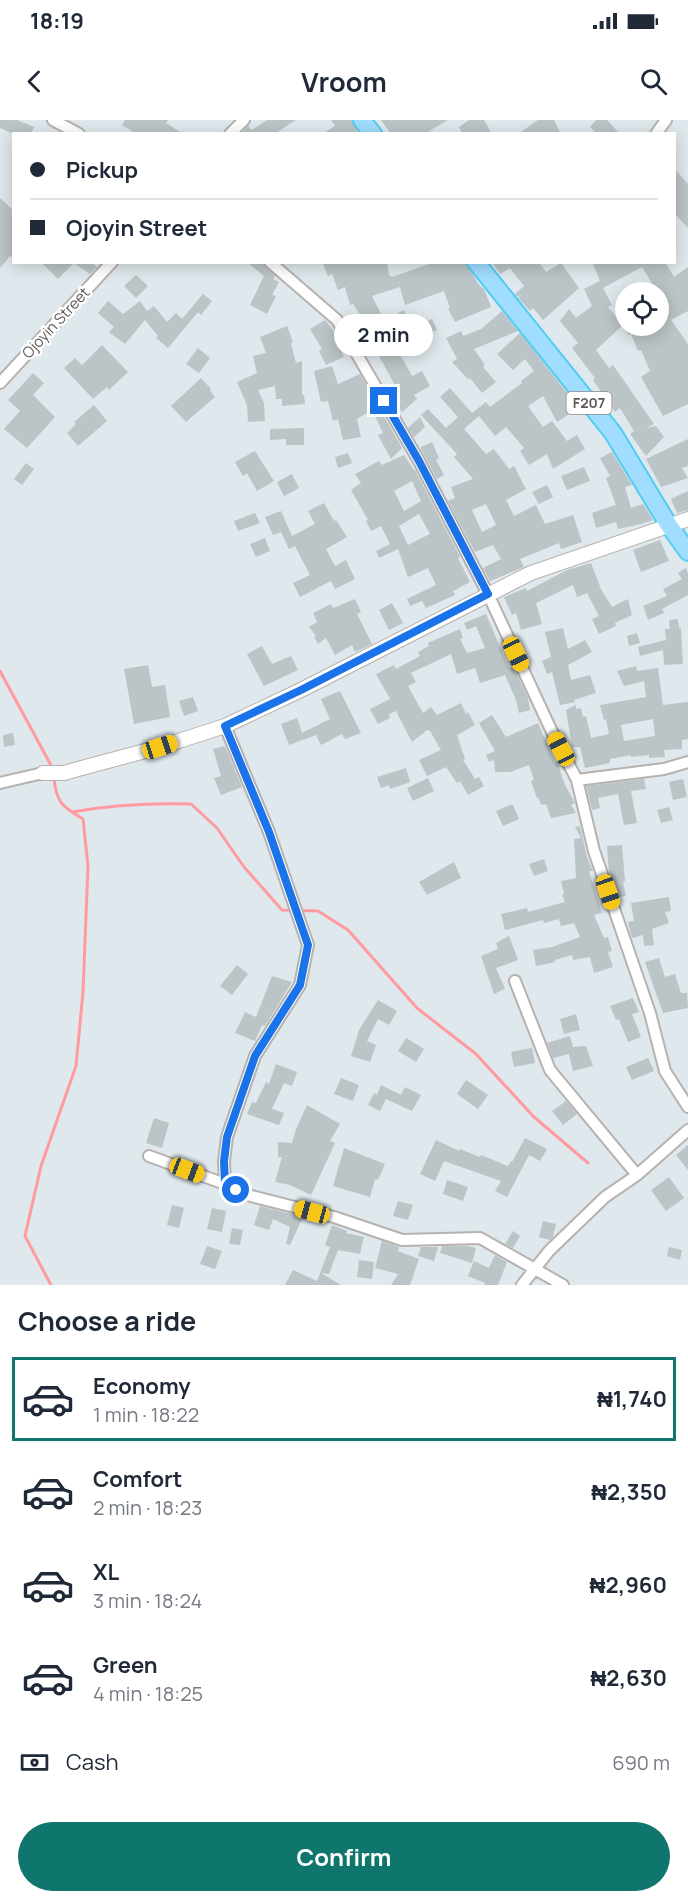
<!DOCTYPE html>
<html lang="en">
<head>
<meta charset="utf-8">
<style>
	:root { --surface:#fff; --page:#f6f6f7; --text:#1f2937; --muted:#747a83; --line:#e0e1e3; --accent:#0f766e }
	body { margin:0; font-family:Manrope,sans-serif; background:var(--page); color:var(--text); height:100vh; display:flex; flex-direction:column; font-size:22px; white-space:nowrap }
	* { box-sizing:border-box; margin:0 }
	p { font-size:20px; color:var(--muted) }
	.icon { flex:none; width:33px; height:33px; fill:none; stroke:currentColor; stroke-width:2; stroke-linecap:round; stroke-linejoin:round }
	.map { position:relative; height:1165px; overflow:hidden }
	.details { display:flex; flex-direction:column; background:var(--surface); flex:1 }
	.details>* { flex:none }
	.hud { position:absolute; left:12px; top:12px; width:664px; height:132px; border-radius:0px; box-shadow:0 3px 15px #0003; display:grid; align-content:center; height:132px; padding:0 18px; background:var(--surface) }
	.fabs { position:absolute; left:615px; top:162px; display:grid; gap:12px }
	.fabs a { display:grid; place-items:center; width:54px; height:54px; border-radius:50%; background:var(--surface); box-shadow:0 3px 15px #0003; font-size:30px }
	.end { position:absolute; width:27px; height:27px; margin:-14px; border:8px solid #1a73e8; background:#fff; box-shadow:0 0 0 3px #fff }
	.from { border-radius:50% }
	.bubble { position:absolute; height:42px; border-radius:21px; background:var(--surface); box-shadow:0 3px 15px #0003; font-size:20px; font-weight:700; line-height:42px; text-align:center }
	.car { position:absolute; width:18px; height:36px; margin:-18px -9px; border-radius:8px; box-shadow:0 0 4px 2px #0007; background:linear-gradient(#f5c518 24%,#345 0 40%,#f5c518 0 76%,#345 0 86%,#f5c518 0) }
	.hud b { display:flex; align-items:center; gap:21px; height:57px; font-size:22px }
	.hud b+b { border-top:2px solid var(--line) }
	.hud i { width:15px; height:15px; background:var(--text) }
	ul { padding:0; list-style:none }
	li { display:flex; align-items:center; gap:18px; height:84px; margin:0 12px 9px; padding:0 6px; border:3px solid transparent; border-radius:0px }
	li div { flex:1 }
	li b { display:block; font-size:22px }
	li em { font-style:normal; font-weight:700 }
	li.selected { border-color:var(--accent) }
	li>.icon { width:54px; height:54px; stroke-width:1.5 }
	h2 { padding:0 18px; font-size:27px; line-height:72px }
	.pay { display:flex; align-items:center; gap:15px; height:66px; padding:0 18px; font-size:22px }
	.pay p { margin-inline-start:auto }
	.primary-button { display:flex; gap:12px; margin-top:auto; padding:12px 18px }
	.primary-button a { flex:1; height:69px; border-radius:36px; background:var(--accent); color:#fff; font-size:24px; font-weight:700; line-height:69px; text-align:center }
	.status { display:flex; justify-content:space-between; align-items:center; height:42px; padding:0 30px; background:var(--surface); direction:ltr }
	.status svg { height:16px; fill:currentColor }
	header { display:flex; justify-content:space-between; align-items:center; height:78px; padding:0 18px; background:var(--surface); font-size:27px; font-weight:700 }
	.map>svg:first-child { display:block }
</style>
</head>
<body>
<div class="status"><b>18:19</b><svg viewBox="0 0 49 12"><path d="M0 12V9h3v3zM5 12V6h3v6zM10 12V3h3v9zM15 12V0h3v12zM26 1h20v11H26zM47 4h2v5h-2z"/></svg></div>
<header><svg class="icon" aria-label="back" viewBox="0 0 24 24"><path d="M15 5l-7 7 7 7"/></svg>Vroom<svg class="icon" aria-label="search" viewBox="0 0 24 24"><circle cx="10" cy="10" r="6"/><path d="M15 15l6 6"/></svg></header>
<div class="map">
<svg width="688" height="1165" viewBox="0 0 688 1165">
	<rect width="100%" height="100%" fill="#dfe8ec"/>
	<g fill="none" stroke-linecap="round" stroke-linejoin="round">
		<!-- stream -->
		<path stroke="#ff9ba0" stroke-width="3" d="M0 551 53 649
			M72 692C111 685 151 683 191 684L217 708 244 747 282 790 318 791 348 810 417 888 476 934 534 997 588 1043
			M51 1165 25 1116 41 1046 76 946 83 872 88 746 83 699C63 687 56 683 54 658"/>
	</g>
	<!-- building -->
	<path fill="#bbc4c6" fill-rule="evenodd" d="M0 0H17L34 7 31 14H13L0 8Z
		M125 0H168L166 3 183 14H137L122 5Z
		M267 0H296L274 14H241L248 6 252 10Z
		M331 0H352L359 14H322L335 6Z
		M381 0H448L424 14H391Z
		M469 0H484L492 14H463L459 7Z
		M538 0H554L561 14H518Z
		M596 0H607L620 14H597L590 7Z
		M675 49 688 64V108L675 94Z
		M0 78 14 91V140L10 136 0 148Z
		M41 142H91L97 147 90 154 74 143 58 159Z
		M247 142H262L275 156 273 159 279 162 272 175 276 176 267 194 250 185 264 156Z
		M322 142H387L389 155 392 157 435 142H466L478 164 484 169 491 187 455 202 448 189 450 188 444 171 405 185 400 167 372 176 387 206 400 199 398 193 404 190 412 208 432 199 437 210 409 223 398 231 412 256 422 251 430 266 414 275 417 279 402 292 389 274 396 267 373 225 361 196 353 184 350 185 345 167 338 170 332 154 328 156Z
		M492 142H539L546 152 561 143 579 168 543 200 533 188 530 191 521 181 518 178 521 175 517 177 515 174 524 166 510 148 500 154Z
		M592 142H665L674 157 688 147V191L671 200 688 224V284L663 296 641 257 650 251 641 230 638 231 631 214 629 215 624 206H658V172H641L653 165 642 147 603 168 612 185 608 187 618 199 626 195V202L596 230 609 248 613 245 654 304 646 308 656 306 664 317 646 336 630 314 634 311 620 288 615 292 593 260 595 258 572 228 578 223 560 201 569 189 576 198 592 186 584 169 600 161Z
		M136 155 148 166 136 178 124 166Z
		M203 174 212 181 201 195 198 192 168 228 156 218 158 216 145 200 125 224 109 212 114 207 98 193 108 181 123 194 140 181 147 191 154 186 167 202 176 193 182 199Z
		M502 191 518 211 474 229 485 245 483 247 496 262 482 273 470 258 468 259 452 242 457 239 446 218 461 211 463 216 481 209Z
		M325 200 335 213 334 214 344 237 326 245 319 231 322 229 310 209Z
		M287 206 293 222 291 223 296 243 302 241V275H304L305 284 282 286V279H276L275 266 258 270 264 283 265 301 248 302 247 285 237 262 257 253 253 236 266 233 260 217Z
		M520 213 572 279 577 289 557 302 543 276 528 286 543 307 552 301 567 321 577 315 585 329 553 349 547 334 529 345 520 331 524 328 506 307 495 316 479 296 464 309 486 334 494 329 509 349 514 346 526 369 506 380 514 396 536 385 545 404 573 395 582 422 561 429 559 423 520 439 524 447 490 461 483 448 501 439 493 425 475 432 448 381 455 378 451 367 473 359 454 337 457 334 421 295 428 289 446 308 458 297 440 277 450 268 472 293 486 282 490 287 522 263 521 261 534 251 525 239 513 250 497 234ZM486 384 496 405 482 412 472 390Z
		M102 225 128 252 109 270 107 267 93 279 64 248 75 238 82 245Z
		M198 228 210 238 199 253 186 244Z
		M332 246 338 264 360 254 402 328 391 339 378 315 383 313 372 290 357 299 361 317 343 320 338 299 333 301 328 281 321 282 314 251Z
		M33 253 44 263 33 275 55 297 27 328 4 309 20 291 8 280Z
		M201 258 211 269 210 271 215 277 186 302 171 286Z
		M94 285 107 301 78 326 67 313 76 304 74 302Z
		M420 297 425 307 414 317 408 308Z
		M304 308V325H286V319L270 320V309Z
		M688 319V346L682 348 688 358 661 367 646 339Z
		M432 322 439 338 436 340 444 355 437 359 421 329V327Z
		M255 331 274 361 257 371 247 353 243 356 235 342Z
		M612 332 632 365 625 367 631 388 643 384 653 400 641 404 618 409 616 402 596 408 592 393 616 385 606 358 610 356 600 338Z
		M348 333 352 343 338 348 335 337Z
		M404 335 414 350H415L460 437 458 438 470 462 453 471 455 475 426 488 422 481 410 486 407 479 436 465 428 448 408 457 398 429 379 438 376 431 390 424 381 406 371 411 366 401 368 400 351 370 361 363 355 354 379 341 382 345ZM412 361 421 381 404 391 394 371ZM419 394 430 414 408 425 399 406Z
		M26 343 34 349 22 365 14 359Z
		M584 347 590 361 567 370 561 356Z
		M292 354 299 368 284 376 277 362Z
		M547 365 553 377 539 384 532 372Z
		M688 371V390L677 393 671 379Z
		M324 383 334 401 336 400 347 417 326 429 335 446 346 440 355 459 335 469 331 461 300 477 293 463 310 455 295 426 289 429 281 412 273 415 265 397 281 391 292 416 315 404 308 391Z
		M255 393 260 403 238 411 234 401Z
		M265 418 270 431 256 437 250 424Z
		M660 420 669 441 641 452 633 430Z
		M591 443 601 469 612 487 628 479 632 495 615 503 616 506 599 514 592 499 599 496 587 473 577 477 573 465 536 483 542 504 521 510 516 493 512 495 504 477 526 468 527 471 567 450Z
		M686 448 688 453V475L662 489 664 493 648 500 643 486 667 476 663 469 682 459 678 453Z
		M355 479 361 492 357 494 372 524 355 532 352 525 335 535 326 518 318 524 314 517 316 516 309 507 317 502 313 493 331 484 333 488Z
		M392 483 403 503 389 510 379 490Z
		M486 494 509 548 514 547 518 556 528 578 530 590 519 593 516 580 505 555 480 563 475 548 457 554 451 534 411 553 416 562 408 566 423 593 431 587 437 595 461 583 466 594 468 592 475 605 457 615 465 639 463 640 475 659 479 657 484 666 468 675 460 661 457 663 446 647 427 656 419 640 441 630 430 611 427 610 412 622 396 591 389 594 390 598 378 604 370 589 390 579 376 554 394 545 396 549 420 536 418 532 429 526 428 523 460 509 463 518 460 519 467 533 485 528 476 506 467 510 464 503Z
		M678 499 679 508H681L683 544 664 545 663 530 640 536 638 527 666 520 665 509H670L669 500Z
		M563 508 568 529 585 520 592 532 568 545 571 560 590 555 596 573 574 580 575 582 560 585 552 552 547 554 542 541 551 537 545 512Z
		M637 513 640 523 629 526 627 516Z
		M262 526 272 544 291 536 298 550 264 566 247 534Z
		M148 545 152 567 165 565 170 597 134 604 124 549Z
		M636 546 637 551 658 548 663 585 688 582V619L682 620V629L664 630 665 637 649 638V635L631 637V635L610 639V643L585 648 580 627H572L566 590 576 585V589L581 588 583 597 586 596 591 618 609 614 606 599 604 600 600 585 646 577 644 561 624 566 617 551ZM653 599 655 616 624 621 621 605Z
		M340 571 361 613 345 619 342 614 321 625 316 615 289 625 281 604 297 598 302 613 330 599 321 579Z
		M193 577 198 591 184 596 179 581Z
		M492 595 506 617 538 603 555 643 557 642 565 665 574 681 575 683 571 685 576 693 551 698 546 684 541 685 539 678H537L531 661 534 660 529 645 510 652H495L494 640 489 642 486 635 495 631 479 603Z
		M13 613 15 625 4 627 3 615Z
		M225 626 242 667 221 675 214 658 221 656 213 629Z
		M406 648 410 662 390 669 389 665 381 668 377 657Z
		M428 658 434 671 413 681 407 668Z
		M644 659 646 669 631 671 637 703 624 705 618 674 598 678 600 688 592 690 586 666Z
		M683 659 687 677 673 680 669 662Z
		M510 685H513L519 699 503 706 496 691Z
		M669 687 673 700 661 703 657 690Z
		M580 706 587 737 593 751H589L602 793 594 795 604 818 608 817 612 831 608 832 613 847 594 853 590 837 573 840 572 835 555 840V842L536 846 533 830 552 827 580 817 574 803 561 806 559 799 544 803 543 800 505 810 501 794 527 788 528 792 565 782 562 774H564L561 761 576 758 574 719 581 718 575 707Z
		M622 725 625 761 623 762 626 776 618 777 609 752 607 726Z
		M544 739 548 751 534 756 529 744Z
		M454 742 461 758 427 775 419 762Z
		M669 777 671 791 665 792 669 803 652 809 654 825 644 826 643 815 632 818 630 811 628 802 634 801 631 783Z
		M509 816 518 840 496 848 505 869 494 874 481 836 498 829 496 823Z
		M659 838 665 857 675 854 681 873H687L688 888 663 893 645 842Z
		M237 845 248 854 232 875 220 866Z
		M272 856 292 862 265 906 262 905 255 921 235 913 245 892 256 897Z
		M633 878 639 892 632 894 641 917 628 922 619 899 616 900 610 886Z
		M378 880 397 891 389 905 378 899 367 921 376 925 370 942 351 936 359 910Z
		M576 894 580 910 564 914 560 899Z
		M570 916 573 927 586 926 593 946 573 951 569 934 553 938 547 923Z
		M406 918 424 929 416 942 398 931Z
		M532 928 535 943 514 947 511 932Z
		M648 938 654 951 632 960 626 947Z
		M276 944 297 952 292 966 284 963 272 989 284 993 279 1005 247 994 252 982 256 983 266 962 269 964Z
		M341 958 359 965 353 981 334 974Z
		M466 960 488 975 478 989 457 974Z
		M381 965 401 975 405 967 421 975 412 991 386 979 380 991 368 985 374 973 377 975Z
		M566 981 577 994 563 1005 552 991Z
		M307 985 340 1004 330 1021 335 1023 311 1075 290 1065 275 1062 282 1037H278V1022L292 1023 296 1009Z
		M154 998 169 1003 162 1028 146 1023Z
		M525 1018 547 1029 540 1041 529 1035 507 1077 495 1071 501 1061 444 1041 435 1061 420 1054 436 1020 459 1031 460 1029 480 1037 481 1035 508 1046 511 1041 512 1042Z
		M688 1025V1050L676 1035Z
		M344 1028 385 1044 378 1060 375 1059 370 1077 333 1066Z
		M669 1057 684 1078 666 1091 651 1070Z
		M447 1060 468 1067 463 1081 443 1074Z
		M398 1081 413 1085 408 1100 393 1096Z
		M172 1085 184 1088 179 1108 167 1105Z
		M260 1086 303 1097 290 1125 286 1124 290 1107 273 1099 269 1110 254 1105Z
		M212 1088 226 1091 222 1112 207 1109Z
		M543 1101 556 1104 553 1117 550 1120 539 1117Z
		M332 1105 347 1111 346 1113 364 1117 360 1134 338 1130 329 1154 321 1153 341 1165H285L293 1150 317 1161 330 1127 325 1125Z
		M232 1108 243 1110 240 1125 229 1124Z
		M513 1111 520 1116 513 1128 505 1124Z
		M382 1121 399 1127 398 1131 419 1139 410 1165H391L398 1154 375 1148Z
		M207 1126 222 1131 215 1149 200 1144Z
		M442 1126H468L476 1128 472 1143 440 1133Z
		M421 1127H438L434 1141 418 1136Z
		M669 1127 682 1130 680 1140 667 1136Z
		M495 1135 507 1142 498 1165H484L485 1163 468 1156 474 1141 489 1148Z
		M359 1140 374 1142 372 1159 357 1157Z"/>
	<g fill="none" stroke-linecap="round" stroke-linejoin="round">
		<!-- minor casing -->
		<g stroke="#b7b1b0" stroke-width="14">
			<path id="minor" d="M53 0 79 14
				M230 14 244 0
				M656 14 666 0
				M270 142 337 200 419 341 488 474 553 614 577 660 594 731 650 893 665 951 688 987
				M0 263 112 142
				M225 606 269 712 308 825 300 865 255 936 227 1017 224 1041 225 1064 247 1075 334 1097 402 1120 480 1118 563 1165
				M577 660 664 649 688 642
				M0 663 43 653
				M515 861 550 950 637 1055
				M149 1036 225 1064
				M522 1165 549 1131 605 1077 637 1055 688 1010"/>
		</g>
		<!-- tertiary casing -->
		<g stroke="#b7b1b0" stroke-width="16">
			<path id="tertiary" d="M43 653H64L78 649 160 627 225 606 301 570 531 453 688 399"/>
		</g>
		<!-- primary casing -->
		<g stroke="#51ccf2" stroke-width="20">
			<path id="primary" d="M362 0 373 14
				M476 142 613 313 668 404 688 432"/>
		</g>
		<!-- minor -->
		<use href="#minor" stroke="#fff" stroke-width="10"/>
		<!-- tertiary -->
		<use href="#tertiary" stroke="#fff" stroke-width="14"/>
		<!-- primary -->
		<use href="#primary" stroke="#a0ddff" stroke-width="16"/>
	</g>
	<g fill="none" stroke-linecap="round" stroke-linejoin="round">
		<!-- route -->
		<path stroke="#1a73e8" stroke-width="8" d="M236 1070 225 1064 224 1041 227 1017 255 936 300 865 308 825 269 712 225 606 301 570 488 474 419 341 384 281"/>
	</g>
	<g text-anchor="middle" stroke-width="5" stroke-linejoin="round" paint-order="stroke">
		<!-- shield labels -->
		<rect fill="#fff" stroke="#908a8a" stroke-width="1.5" x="566.5" y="272" width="45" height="22" rx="4.5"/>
		<g font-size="14" font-weight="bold" fill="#605858">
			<text x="589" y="288">F207</text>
		</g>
		<!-- street labels -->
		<g font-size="15" fill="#605858" stroke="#fff">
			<text transform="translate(56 203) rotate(-47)" y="5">Ojoyin Street</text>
		</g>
	</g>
</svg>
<div class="fabs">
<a><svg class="icon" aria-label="locate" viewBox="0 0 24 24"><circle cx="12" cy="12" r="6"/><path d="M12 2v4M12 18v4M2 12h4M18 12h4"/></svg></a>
</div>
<i class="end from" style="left:236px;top:1070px"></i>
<i class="end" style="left:384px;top:281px"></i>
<div class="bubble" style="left:334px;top:194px;width:99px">2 min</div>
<i class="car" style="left:516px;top:534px;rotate:155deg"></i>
<i class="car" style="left:160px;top:627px;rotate:72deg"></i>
<i class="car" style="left:561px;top:629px;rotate:332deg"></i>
<i class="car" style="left:608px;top:772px;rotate:161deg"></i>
<i class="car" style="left:187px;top:1050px;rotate:111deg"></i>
<i class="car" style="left:312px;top:1092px;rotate:285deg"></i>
<div class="hud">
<b><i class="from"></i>Pickup</b>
<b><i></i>Ojoyin Street</b>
</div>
</div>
<section class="details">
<h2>Choose a ride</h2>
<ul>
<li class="selected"><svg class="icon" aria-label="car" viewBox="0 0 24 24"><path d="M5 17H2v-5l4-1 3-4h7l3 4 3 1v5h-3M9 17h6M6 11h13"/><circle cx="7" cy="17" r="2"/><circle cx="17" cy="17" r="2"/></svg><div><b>Economy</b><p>1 min · 18:22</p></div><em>₦1,740</em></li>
<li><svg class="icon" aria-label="car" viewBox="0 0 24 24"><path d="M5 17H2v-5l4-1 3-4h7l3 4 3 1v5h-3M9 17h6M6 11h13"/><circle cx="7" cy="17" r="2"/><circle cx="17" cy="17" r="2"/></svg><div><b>Comfort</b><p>2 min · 18:23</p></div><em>₦2,350</em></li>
<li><svg class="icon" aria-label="car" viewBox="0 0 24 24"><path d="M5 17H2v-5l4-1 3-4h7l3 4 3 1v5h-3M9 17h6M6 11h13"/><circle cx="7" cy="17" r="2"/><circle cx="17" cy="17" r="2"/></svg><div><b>XL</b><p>3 min · 18:24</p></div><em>₦2,960</em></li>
<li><svg class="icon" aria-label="car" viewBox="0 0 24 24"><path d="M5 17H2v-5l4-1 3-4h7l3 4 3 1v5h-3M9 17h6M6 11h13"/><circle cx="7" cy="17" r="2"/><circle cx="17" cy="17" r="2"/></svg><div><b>Green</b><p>4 min · 18:25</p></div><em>₦2,630</em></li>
</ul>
<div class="pay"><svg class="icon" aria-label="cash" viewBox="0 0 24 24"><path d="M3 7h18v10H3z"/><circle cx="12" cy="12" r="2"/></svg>Cash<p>690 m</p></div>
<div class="primary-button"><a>Confirm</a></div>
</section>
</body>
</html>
